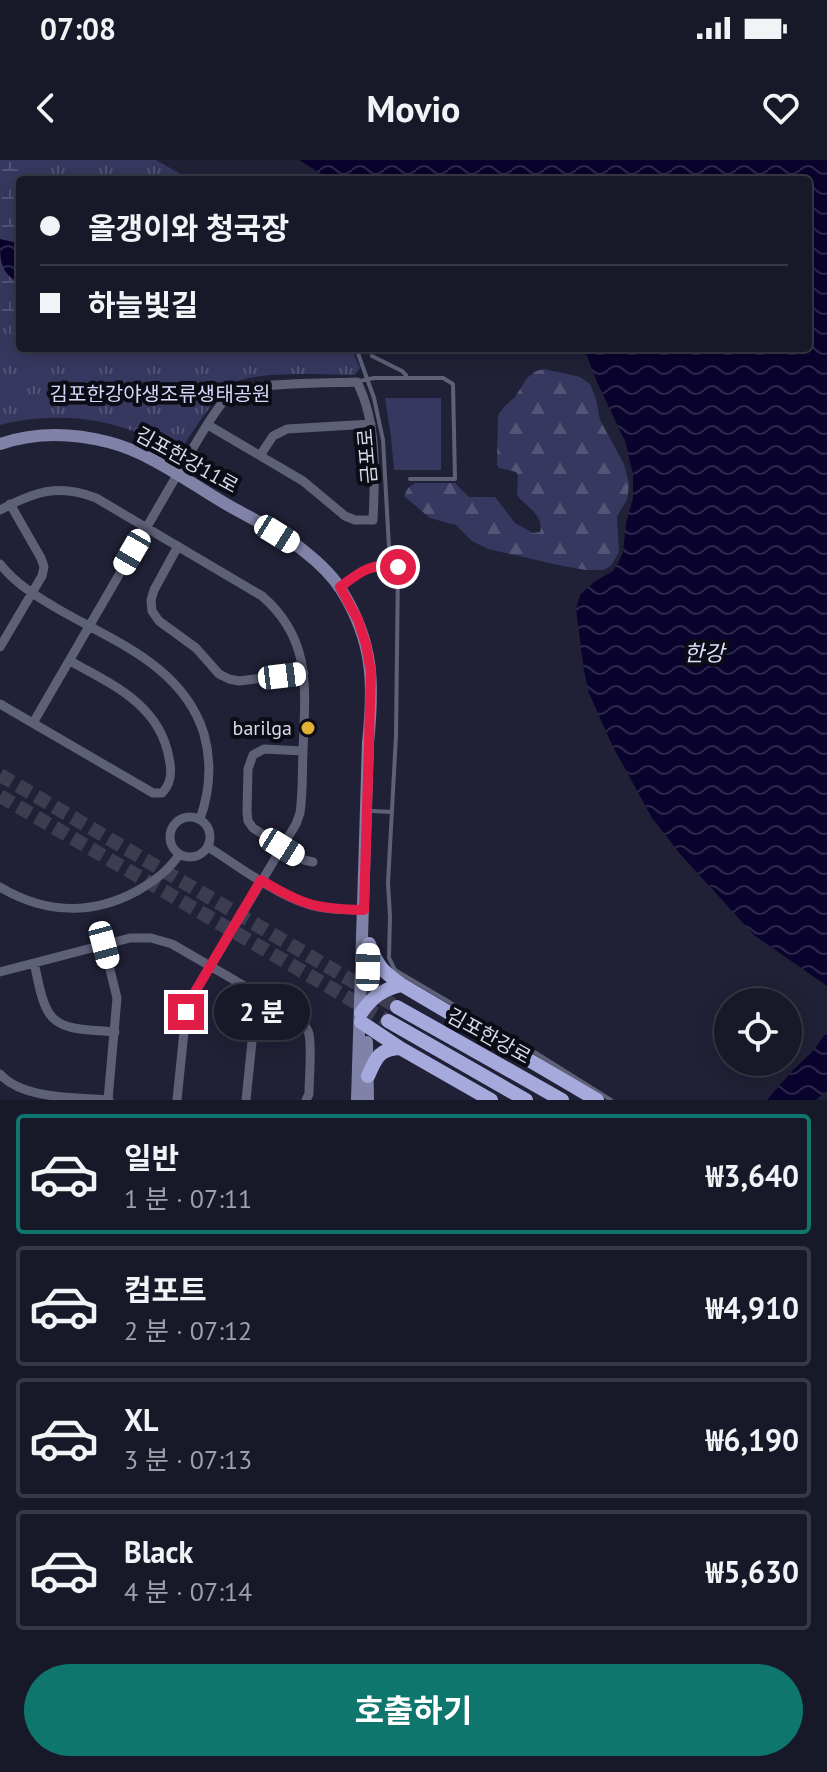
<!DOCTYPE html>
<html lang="ko">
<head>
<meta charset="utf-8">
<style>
	:root { --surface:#181928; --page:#252634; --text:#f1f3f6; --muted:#9fa0a8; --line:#363845; --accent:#0f766e }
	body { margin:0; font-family:"PT Sans","Noto Sans KR",sans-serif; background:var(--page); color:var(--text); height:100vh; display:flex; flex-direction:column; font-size:30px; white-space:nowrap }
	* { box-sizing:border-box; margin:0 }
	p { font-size:26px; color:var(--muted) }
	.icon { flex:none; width:44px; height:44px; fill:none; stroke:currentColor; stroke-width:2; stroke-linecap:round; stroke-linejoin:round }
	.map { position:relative; height:940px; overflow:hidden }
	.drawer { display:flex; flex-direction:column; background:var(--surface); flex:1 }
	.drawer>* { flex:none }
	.guide { position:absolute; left:16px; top:16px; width:796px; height:176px; border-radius:8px; box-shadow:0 4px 20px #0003,0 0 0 2px var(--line); display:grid; align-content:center; height:176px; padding:0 24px; background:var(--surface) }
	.controls { position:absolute; left:714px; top:828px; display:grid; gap:16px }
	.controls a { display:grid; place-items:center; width:88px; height:88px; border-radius:50%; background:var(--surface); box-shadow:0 4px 20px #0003,0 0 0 2px var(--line); font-size:40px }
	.end { position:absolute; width:36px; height:36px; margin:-18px; border:10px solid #e11d48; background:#fff; box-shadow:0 0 0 4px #fff }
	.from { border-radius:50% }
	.bubble { position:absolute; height:56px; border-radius:28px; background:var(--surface); box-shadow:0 4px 20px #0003,0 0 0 2px var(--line); font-size:26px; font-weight:700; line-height:56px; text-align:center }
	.car { position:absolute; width:24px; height:48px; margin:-24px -12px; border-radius:10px; box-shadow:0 0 6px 2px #0007; background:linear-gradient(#fff 24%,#345 0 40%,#fff 0 76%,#345 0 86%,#fff 0) }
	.guide b { display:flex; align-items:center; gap:28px; height:76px; font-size:30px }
	.guide b+b { border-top:2px solid var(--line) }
	.guide i { width:20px; height:20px; background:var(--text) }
	ul { padding:14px 0 0; list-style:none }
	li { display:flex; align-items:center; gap:24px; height:120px; margin:0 16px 12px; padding:0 8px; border:4px solid var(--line); border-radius:8px }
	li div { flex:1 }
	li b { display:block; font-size:30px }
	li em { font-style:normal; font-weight:700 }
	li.on { border-color:var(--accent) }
	li>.icon { width:72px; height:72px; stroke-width:1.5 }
	.button { display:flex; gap:16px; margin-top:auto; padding:16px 24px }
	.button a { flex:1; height:92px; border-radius:48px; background:var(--accent); color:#fff; font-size:32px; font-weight:700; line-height:92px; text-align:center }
	.status { display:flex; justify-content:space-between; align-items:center; height:56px; padding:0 40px; background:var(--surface); direction:ltr }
	.status svg { height:22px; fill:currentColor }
	header { display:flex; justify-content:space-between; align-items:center; height:104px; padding:0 24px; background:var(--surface); font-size:36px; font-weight:700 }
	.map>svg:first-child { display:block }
</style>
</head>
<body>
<div class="status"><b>07:08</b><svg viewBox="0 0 49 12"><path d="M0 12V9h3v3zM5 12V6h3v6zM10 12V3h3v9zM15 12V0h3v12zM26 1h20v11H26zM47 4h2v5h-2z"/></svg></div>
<header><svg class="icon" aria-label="back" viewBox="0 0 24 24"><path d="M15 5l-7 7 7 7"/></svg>Movio<svg class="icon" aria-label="heart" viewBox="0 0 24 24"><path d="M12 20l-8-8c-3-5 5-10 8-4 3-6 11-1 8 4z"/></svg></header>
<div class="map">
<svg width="827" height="940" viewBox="0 0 827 940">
	<defs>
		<pattern id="grass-tufts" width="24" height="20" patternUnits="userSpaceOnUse" patternTransform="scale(2)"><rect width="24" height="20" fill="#37385f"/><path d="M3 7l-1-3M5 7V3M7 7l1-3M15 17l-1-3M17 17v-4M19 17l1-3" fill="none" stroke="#535476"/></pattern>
		<pattern id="forest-firs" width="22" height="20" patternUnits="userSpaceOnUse" patternTransform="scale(2)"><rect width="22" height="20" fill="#37385f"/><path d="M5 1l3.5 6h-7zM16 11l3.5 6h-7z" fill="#535476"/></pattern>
		<pattern id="wetland-marsh" width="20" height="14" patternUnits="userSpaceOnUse" patternTransform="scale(2)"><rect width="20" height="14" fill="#37385f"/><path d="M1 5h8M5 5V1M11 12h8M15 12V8" fill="none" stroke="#535476"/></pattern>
		<pattern id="water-waves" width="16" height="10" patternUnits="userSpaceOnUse" patternTransform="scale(2)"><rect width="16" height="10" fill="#0a032d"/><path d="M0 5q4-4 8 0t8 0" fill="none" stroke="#2d274b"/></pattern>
	</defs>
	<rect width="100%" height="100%" fill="#202136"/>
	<!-- grass -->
	<path fill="url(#grass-tufts)" d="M0 0H156L191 20H20V188H351L360 208 355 215C324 215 249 209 226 227 217 234 213 243 207 251 197 265 188 278 179 293L174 294C161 287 149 278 135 272 93 255 44 254 0 265Z"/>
	<!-- forest -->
	<path fill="url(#forest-firs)" d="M544 209 580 217 590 224 596 239 600 260 624 304 629 323 628 334 627 340 617 356 619 392 611 406 603 410H586L558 405 488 389 472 381 456 365 430 358 404 336 408 328 415 323H455L469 337H495L515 363 533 373 540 372C545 356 526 347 517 335L518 316 516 312 499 308 497 305 498 256 504 247 515 237 527 218 536 211Z"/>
	<!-- wetland -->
	<path fill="url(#wetland-marsh)" d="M0 0H26L55 20H20V155L0 159Z"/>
	<!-- garden -->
	<path fill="#37385f" d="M385 238H441V310H394L391 277Z"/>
	<!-- water -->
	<path fill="url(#water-waves)" d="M299 0H827V826L754 775 681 695 652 658 612 585 589 533 584 511 576 449 580 435 594 422 613 411 619 401 623 392 626 363 633 338V314L625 281 597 222 584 188H808V20H331Z
		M20 78V123C0 113 0 101 0 79L13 82Z
		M827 871V931L816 940H767L793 910 814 890Z"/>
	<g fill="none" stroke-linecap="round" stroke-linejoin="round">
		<!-- trunk-tunnel -->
		<path stroke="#3c3d51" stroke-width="14" stroke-dasharray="14 7" stroke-linecap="butt" d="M0 615 397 847
			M0 636 388 861"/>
		<!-- service -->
		<path stroke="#5e6077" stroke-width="4" d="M356 188 374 238 383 280 390 405
			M372 196 402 211 406 215V218
			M360 221 374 218H443L453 224 455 319H410
			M343 425C361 411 374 402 398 407L396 576 388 723 390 756 389 798 395 810 400 813 536 893 611 940
			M372 651 392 652"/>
		<!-- minor -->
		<path stroke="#5e6077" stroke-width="9" d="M261 294 273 276 287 269 371 264
			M0 350C34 332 58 323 96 338L262 436C313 480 305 531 303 591 302 612 303 633 300 653L296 664 189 842 186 852 177 940
			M178 386 154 430 151 440 152 451 159 461 196 488 219 514 229 519 239 521 304 513
			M0 404C16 424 36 436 58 449 115 482 183 506 204 574 212 603 210 631 200 659
			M0 487 42 416 44 407 41 398 10 344
			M0 544 153 633H162C172 623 172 611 169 598 160 545 112 524 70 501
			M33 563 177 315C189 296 217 243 233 232 246 223 336 223 357 222 378 264 375 314 373 360H355L345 356 303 321 208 265
			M303 591 264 589 253 595 248 609 247 652 248 661 253 668 304 700 313 702
			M170 677a20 20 0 1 1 40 0a20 20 0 1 1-40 0Z
			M208 687C237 705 275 734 307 744 325 750 345 750 364 750
			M0 727C44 753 91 756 137 731 154 721 167 712 179 695
			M104 785 117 838 108 940
			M34 803C38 818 40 839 49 853 61 873 94 869 115 872
			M0 812 130 778H151L172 784 298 857C303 862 307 867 309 874 312 889 309 918 309 934L306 940
			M0 914C23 940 77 937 109 940
			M246 940 253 872 270 841"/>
		<!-- secondary -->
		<path stroke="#8083a7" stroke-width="12" d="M0 284C35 272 73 273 108 282 149 292 190 323 226 344 252 359 281 372 304 391 318 402 333 416 342 431 374 483 374 524 368 583L357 940
			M367 882 368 940"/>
		<!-- trunk -->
		<path stroke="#a6a9dc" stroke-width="14" d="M369 784C378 807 382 811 402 825L597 940
			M397 847 562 940
			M361 853C372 837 383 829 402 825
			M388 861 526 940
			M361 862 400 888 491 940
			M368 916C376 898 379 889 400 888"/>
	</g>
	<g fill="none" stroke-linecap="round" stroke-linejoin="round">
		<!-- route -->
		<path stroke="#e11d48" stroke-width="10" d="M186 852 189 842 261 720C302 745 316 749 364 750L371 512 366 485 358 460 340 427C360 412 371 402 398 407"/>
	</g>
	<!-- markers -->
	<circle fill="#e0b034" stroke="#0b0c15" stroke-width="3" cx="308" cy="568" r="8"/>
	<g text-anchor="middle" stroke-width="8" stroke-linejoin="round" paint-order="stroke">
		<!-- park labels -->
		<g font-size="20" fill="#d6d9f9" stroke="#0b0c15">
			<text x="160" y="241">김포한강야생조류생태공원</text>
		</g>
		<!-- street labels -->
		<g font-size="20" fill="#d9dbe9" stroke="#0b0c15">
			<text transform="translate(367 296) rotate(-95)" y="7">금포로</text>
			<text transform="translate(187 300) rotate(29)" y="7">김포한강11로</text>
			<text transform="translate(489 876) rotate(29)" y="7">김포한강로</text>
		</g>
		<!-- poi labels -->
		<g font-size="20" fill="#d9dbe9" stroke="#0b0c15" text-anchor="end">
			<text x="292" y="575">barilga</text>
		</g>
		<!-- water labels -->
		<g font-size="22" font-style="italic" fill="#dbdefe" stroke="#0b0c15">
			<text x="704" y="501">한강</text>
		</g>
	</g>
</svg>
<div class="controls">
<a><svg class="icon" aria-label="locate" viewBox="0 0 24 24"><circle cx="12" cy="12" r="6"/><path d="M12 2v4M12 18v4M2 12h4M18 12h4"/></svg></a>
</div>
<i class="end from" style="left:398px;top:407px"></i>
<i class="end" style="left:186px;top:852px"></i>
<div class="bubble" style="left:214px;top:824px;width:96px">2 분</div>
<i class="car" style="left:277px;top:374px;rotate:122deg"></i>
<i class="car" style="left:132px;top:392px;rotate:210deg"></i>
<i class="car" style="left:282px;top:516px;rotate:83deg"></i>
<i class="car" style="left:282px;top:687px;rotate:122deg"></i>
<i class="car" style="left:104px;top:785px;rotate:165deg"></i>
<i class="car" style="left:368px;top:807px;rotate:1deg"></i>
<div class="guide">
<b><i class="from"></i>올갱이와 청국장</b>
<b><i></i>하늘빛길</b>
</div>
</div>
<section class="drawer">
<ul>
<li class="on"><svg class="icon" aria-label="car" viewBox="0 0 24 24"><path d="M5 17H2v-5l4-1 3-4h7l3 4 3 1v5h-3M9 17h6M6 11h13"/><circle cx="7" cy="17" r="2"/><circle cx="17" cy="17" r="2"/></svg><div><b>일반</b><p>1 분 · 07:11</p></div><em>₩3,640</em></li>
<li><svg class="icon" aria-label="car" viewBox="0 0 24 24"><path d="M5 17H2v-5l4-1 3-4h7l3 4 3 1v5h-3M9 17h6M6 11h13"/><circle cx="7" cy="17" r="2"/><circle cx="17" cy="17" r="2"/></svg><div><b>컴포트</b><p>2 분 · 07:12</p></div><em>₩4,910</em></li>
<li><svg class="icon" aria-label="car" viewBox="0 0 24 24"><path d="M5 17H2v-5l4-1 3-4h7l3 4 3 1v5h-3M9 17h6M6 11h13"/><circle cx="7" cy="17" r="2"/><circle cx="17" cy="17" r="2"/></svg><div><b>XL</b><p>3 분 · 07:13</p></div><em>₩6,190</em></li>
<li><svg class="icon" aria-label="car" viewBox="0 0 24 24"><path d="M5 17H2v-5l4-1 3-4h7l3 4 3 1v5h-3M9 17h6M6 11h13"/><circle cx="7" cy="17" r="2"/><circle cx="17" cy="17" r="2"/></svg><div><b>Black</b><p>4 분 · 07:14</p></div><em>₩5,630</em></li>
</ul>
<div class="button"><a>호출하기</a></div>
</section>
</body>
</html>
